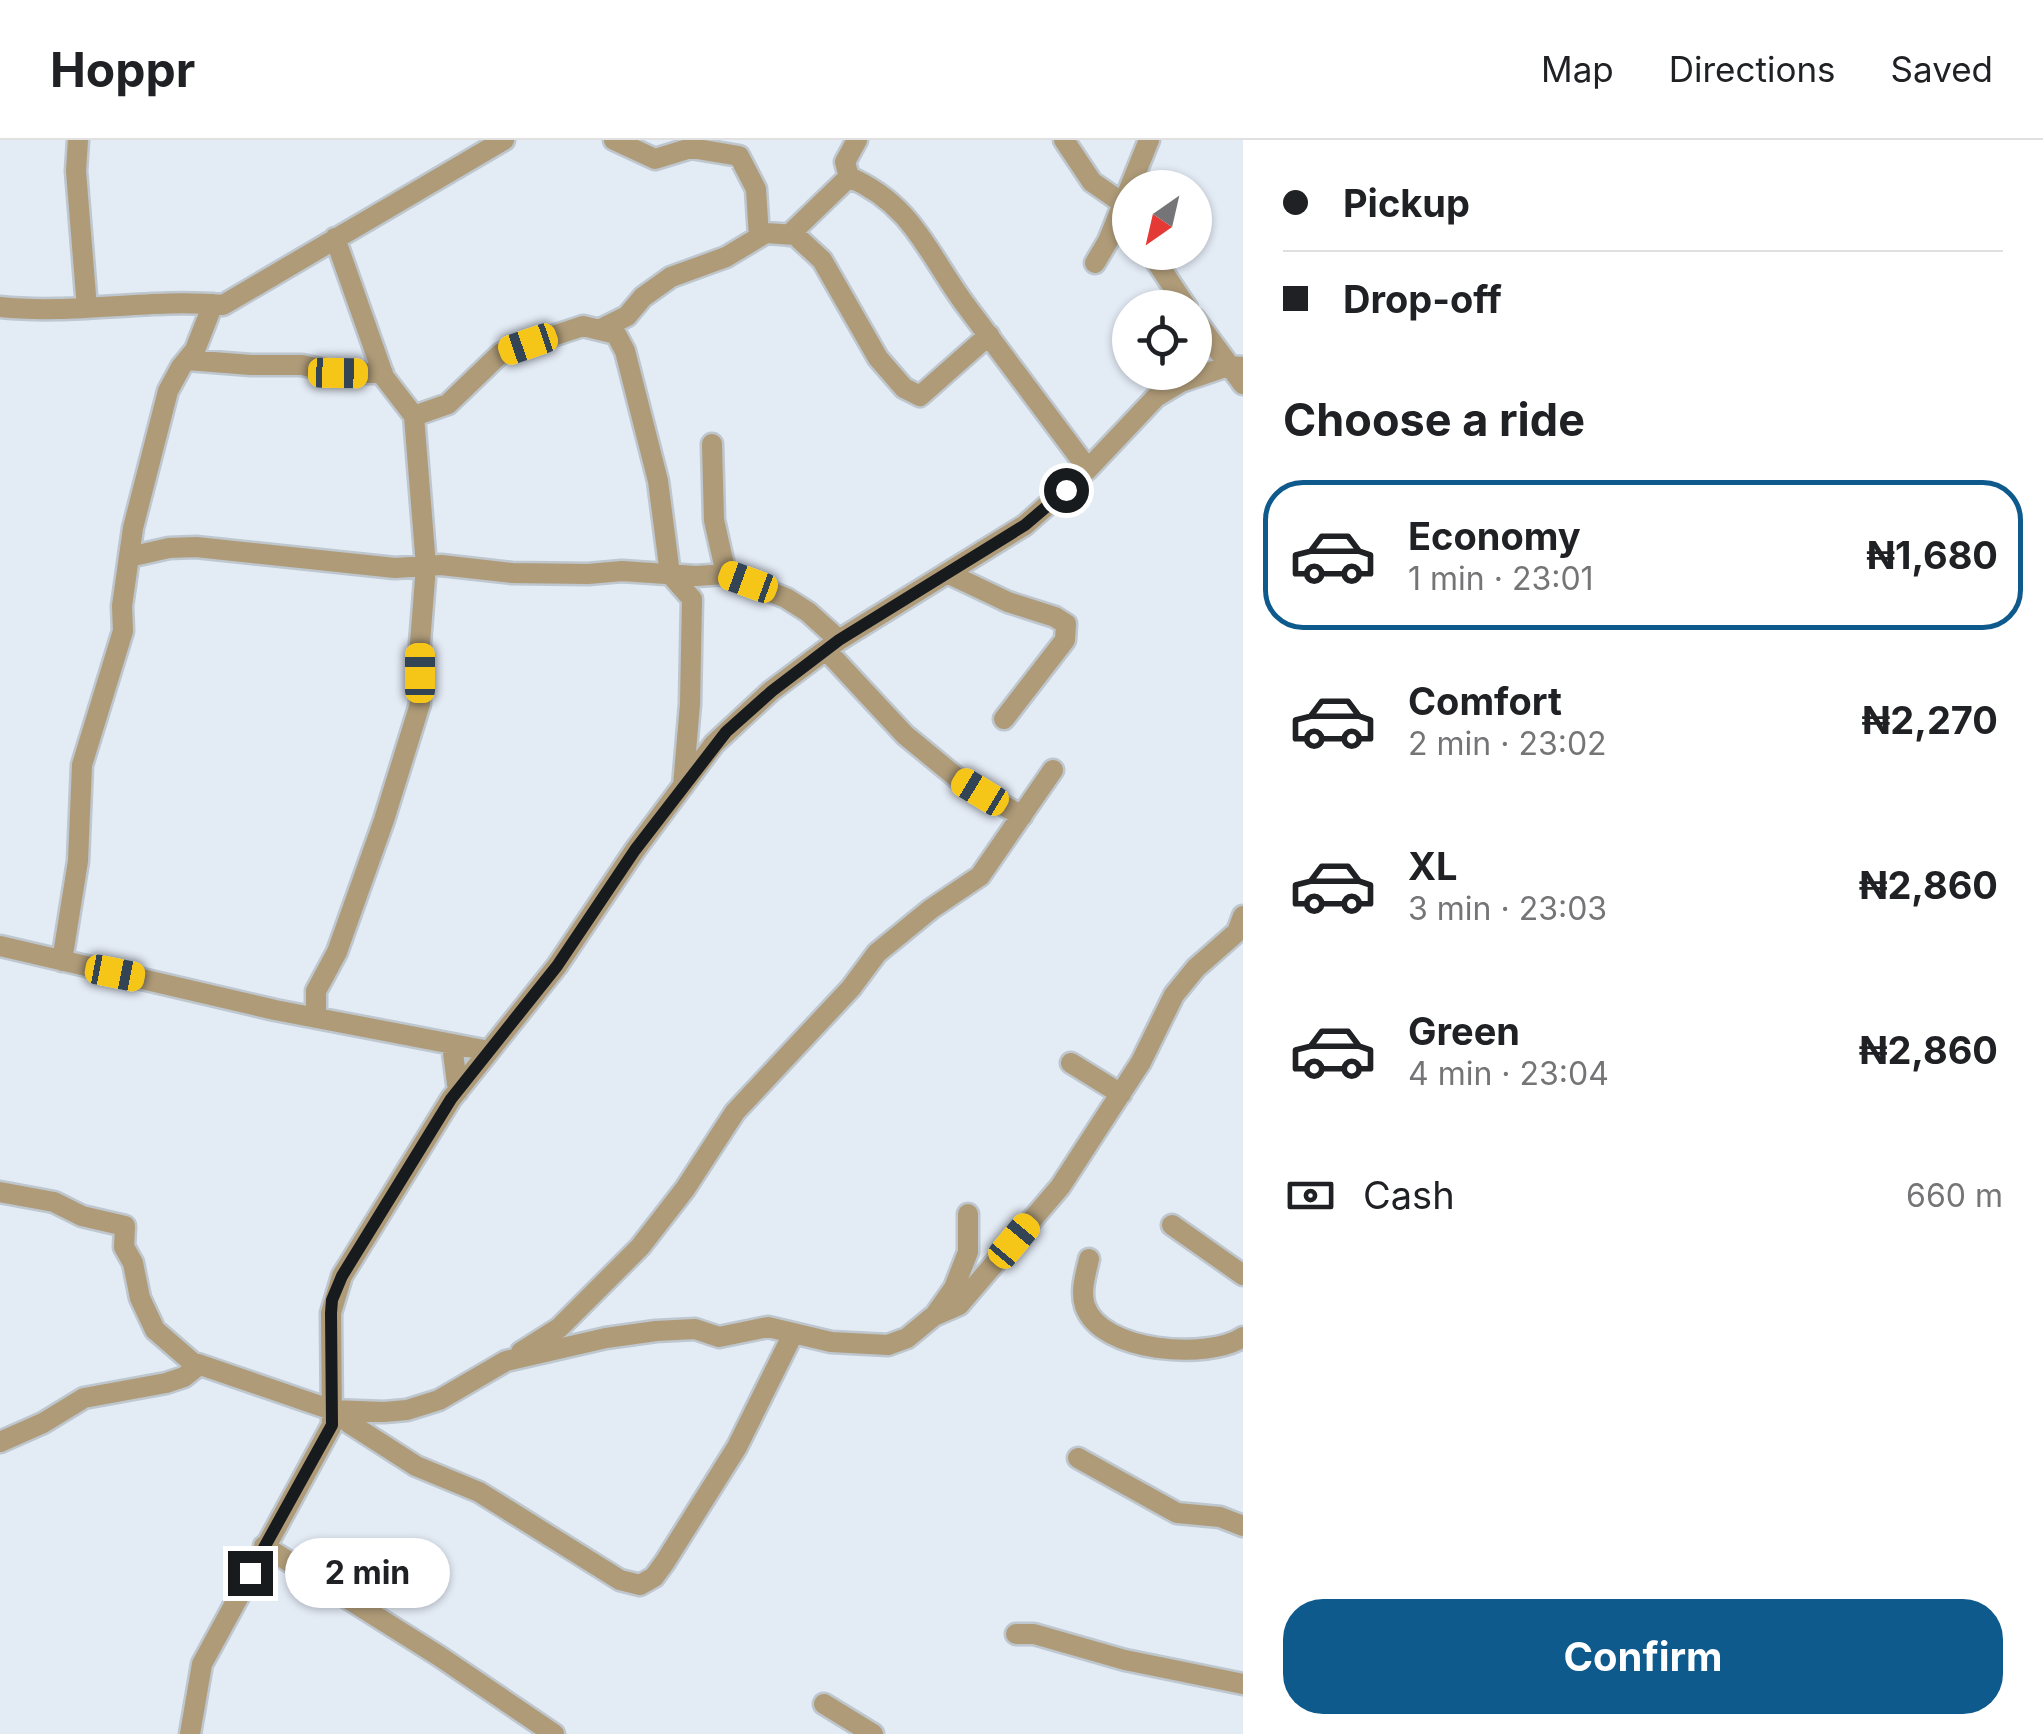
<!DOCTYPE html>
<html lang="en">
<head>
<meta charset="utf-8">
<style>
	:root { --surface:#fff; --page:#f6f6f6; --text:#202124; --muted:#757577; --line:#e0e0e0; --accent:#0e5a8d }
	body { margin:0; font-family:Inter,sans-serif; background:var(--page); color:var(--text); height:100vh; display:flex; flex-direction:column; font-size:38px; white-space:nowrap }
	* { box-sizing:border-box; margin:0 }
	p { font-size:32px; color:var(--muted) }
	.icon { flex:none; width:55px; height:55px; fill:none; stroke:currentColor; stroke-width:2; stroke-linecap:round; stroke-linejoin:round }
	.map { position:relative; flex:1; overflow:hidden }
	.side { display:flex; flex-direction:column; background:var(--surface); width:800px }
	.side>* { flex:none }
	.banner { display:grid; align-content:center; height:220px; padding:0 40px; background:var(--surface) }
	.needle { width:65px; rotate:214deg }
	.fabs { position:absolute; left:1112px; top:30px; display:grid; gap:20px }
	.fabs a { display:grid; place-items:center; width:100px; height:100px; border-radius:50%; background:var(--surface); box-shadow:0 2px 8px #0004; font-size:50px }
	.end { position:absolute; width:45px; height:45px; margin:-22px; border:12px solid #181b1e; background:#fff; box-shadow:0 0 0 5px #fff }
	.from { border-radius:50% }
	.bubble { position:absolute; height:70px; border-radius:35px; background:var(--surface); box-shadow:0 2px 8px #0004; font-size:32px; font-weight:700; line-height:70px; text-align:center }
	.car { position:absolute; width:30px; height:60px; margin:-30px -15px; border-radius:12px; box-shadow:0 0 8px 2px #0007; background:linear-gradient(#f5c518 24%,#345 0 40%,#f5c518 0 76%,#345 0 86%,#f5c518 0) }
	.banner b { display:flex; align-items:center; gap:35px; height:95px; font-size:38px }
	.banner b+b { border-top:2px solid var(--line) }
	.banner i { width:25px; height:25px; background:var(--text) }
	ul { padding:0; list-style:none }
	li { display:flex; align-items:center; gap:30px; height:150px; margin:0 20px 15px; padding:0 20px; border:5px solid transparent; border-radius:40px }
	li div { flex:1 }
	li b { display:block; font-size:38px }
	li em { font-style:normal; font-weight:700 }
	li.active { border-color:var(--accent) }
	li>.icon { width:90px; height:90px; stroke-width:1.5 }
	h2 { padding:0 40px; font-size:45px; line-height:120px }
	.pay { display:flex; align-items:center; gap:25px; height:110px; padding:0 40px; font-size:38px }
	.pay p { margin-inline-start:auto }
	.cta { display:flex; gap:20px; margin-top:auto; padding:20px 40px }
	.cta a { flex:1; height:115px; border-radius:40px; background:var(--accent); color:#fff; font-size:40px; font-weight:700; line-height:115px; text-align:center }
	header { display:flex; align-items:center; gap:60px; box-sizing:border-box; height:140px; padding:0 50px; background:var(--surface); border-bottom:2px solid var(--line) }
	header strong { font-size:48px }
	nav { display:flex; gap:55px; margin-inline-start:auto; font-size:35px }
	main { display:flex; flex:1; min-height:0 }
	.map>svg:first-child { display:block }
</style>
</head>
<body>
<header>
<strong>Hoppr</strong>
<nav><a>Map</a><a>Directions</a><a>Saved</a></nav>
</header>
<main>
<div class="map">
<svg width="1243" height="1594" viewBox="0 0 1243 1594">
	<rect width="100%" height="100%" fill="#e3ebf5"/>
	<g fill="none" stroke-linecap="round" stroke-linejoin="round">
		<!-- minor casing -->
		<g stroke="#bec6ce" stroke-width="25">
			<path id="minor" d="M78 0 76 31 87 168
				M614 0 655 19 691 8 739 16 756 49 759 97
				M857 0 845 22 849 37C914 65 928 115 967 167 1007 221 1048 275 1088 329
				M1064 0 1092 42 1121 62 1127 72
				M789 95 849 37
				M1150 112 1187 168
				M1095 123 1108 101 1149 0
				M0 167C75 175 149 158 223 165L504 0
				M1195 179 1243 244
				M599 190 627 176 643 157 671 137 726 117 766 93 795 95 822 120 878 218 904 248 920 256 989 195
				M187 220 251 225H302L338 233H383
				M414 276 448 264 501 213 583 186 616 194 625 211 658 341 670 434 692 459 690 564 683 646
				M712 304 714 380 726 434
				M129 417 169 408 196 407 395 428 441 425 512 433 588 434 622 431 696 436 726 434 786 458 808 472 839 500
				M947 433 1008 462 1055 477 1066 484 1065 500 1004 579
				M826 510 905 595 961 641 1022 676
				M0 806 275 870 489 911
				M62 821 78 721 82 625 123 491 122 466 133 388 168 251 181 227 195 210 213 164
				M316 877V851L337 812 384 680 420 564V503L426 426 414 276 384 237 335 98
				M452 905 458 951
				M1071 923 1121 954
				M0 1052 54 1062 82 1076 125 1086 124 1107 133 1123 140 1158 155 1190 192 1222 332 1270 384 1272 407 1270 439 1260 506 1221 606 1198 656 1191 695 1189 719 1197 768 1187 831 1202 888 1205 907 1198 935 1175 954 1148 968 1112V1074
				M1172 1085 1243 1135
				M1089 1119C1086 1133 1080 1151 1085 1166 1101 1213 1209 1220 1243 1197
				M936 1175 959 1165 1060 1047 1141 922 1174 855 1196 828 1237 792 1243 776
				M521 1212 559 1188 640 1107 685 1049 735 972 851 848 877 813 931 769 980 736 1053 630
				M345 1272 349 1283 416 1326 479 1352 620 1440 640 1445 654 1437 665 1422 737 1307 793 1194
				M0 1302 43 1283 84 1258 166 1243 184 1237 198 1226
				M1078 1318 1177 1373 1220 1377 1243 1386
				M264 1406 439 1516 554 1594
				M1016 1494H1034L1125 1520 1243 1544
				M824 1564 873 1594
				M190 1594 202 1524 332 1285 331 1173 342 1136 451 959 557 826 635 710 714 604 771 551 839 500 1025 385 1088 329 1156 257 1181 242 1228 226 1243 227"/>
		</g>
		<!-- minor -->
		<use href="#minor" stroke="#af9b78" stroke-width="20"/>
	</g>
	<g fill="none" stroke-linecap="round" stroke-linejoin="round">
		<!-- route -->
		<path stroke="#181b1e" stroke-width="12" d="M250 1433 332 1285 331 1173 332 1160 342 1136 451 959 557 826 635 710 726 592 772 551 839 500 1025 385 1066 350"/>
	</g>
</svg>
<div class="fabs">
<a><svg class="needle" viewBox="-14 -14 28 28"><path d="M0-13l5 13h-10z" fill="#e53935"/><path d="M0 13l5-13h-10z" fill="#757577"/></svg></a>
<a><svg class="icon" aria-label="locate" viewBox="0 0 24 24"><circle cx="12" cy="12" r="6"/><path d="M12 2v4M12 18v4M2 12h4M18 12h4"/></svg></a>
</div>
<i class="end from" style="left:1066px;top:350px"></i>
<i class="end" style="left:250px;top:1433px"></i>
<div class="bubble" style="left:285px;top:1398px;width:165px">2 min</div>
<i class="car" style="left:528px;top:204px;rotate:251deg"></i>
<i class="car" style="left:338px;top:233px;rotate:91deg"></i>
<i class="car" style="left:748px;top:442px;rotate:290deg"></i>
<i class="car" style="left:420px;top:533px;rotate:0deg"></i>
<i class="car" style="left:980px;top:652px;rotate:301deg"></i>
<i class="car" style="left:115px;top:833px;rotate:101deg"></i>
<i class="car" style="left:1014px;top:1101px;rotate:40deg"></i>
</div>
<section class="side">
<div class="banner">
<b><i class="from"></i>Pickup</b>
<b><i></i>Drop-off</b>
</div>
<h2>Choose a ride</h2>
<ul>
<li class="active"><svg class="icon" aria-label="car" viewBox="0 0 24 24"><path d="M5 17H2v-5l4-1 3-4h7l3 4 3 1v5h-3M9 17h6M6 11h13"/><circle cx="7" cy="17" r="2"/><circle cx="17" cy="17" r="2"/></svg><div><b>Economy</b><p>1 min · 23:01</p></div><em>₦1,680</em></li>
<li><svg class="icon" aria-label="car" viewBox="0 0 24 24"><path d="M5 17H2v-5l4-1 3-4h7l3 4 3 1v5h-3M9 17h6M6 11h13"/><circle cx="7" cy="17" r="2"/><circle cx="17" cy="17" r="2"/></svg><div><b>Comfort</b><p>2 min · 23:02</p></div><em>₦2,270</em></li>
<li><svg class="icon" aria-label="car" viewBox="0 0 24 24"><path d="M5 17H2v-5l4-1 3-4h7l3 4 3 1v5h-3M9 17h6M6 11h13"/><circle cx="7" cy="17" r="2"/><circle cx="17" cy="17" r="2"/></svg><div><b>XL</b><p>3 min · 23:03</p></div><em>₦2,860</em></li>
<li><svg class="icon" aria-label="car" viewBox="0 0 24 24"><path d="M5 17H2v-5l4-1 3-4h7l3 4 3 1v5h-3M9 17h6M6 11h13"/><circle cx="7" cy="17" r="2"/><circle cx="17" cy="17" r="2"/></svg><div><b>Green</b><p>4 min · 23:04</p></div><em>₦2,860</em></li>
</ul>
<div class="pay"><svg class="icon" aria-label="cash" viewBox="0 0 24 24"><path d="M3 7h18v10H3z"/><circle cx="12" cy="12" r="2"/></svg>Cash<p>660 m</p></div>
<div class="cta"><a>Confirm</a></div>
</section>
</main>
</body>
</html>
